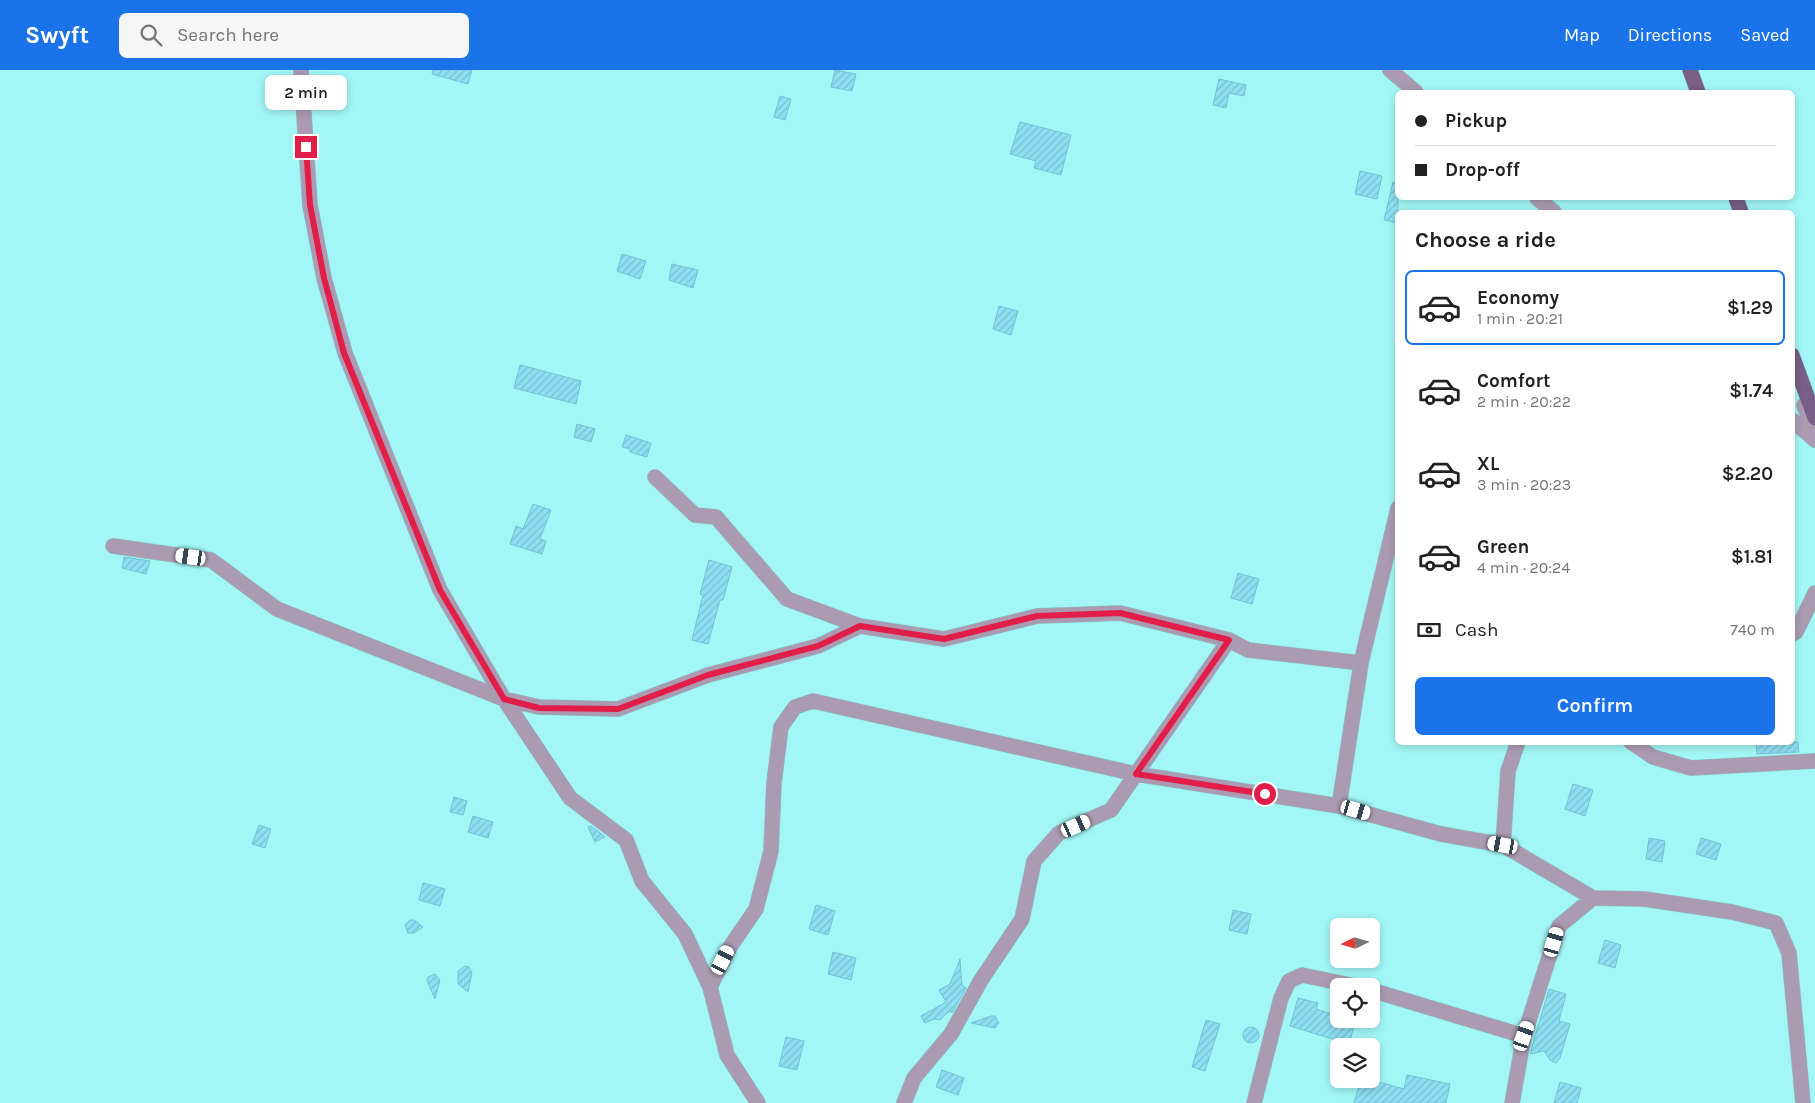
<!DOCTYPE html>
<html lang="en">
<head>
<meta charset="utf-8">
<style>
	:root { --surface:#fff; --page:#f6f6f6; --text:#222; --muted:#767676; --line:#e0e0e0; --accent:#1a73e8 }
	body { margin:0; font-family:Karla,sans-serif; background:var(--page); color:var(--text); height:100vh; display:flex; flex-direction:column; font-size:19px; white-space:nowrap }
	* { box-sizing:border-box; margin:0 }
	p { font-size:16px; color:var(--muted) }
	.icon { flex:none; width:28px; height:28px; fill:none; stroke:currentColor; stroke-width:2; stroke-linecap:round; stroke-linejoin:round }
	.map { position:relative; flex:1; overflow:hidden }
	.panel { position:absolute; left:1395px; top:140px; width:400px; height:535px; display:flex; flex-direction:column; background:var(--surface); border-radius:8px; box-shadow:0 2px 8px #0003 }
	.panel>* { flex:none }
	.top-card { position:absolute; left:1395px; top:20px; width:400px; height:110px; border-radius:8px; box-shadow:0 2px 8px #0003; display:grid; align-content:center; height:110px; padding:0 20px; background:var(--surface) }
	.needle { width:32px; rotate:265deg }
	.tools { position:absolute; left:1330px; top:848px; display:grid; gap:10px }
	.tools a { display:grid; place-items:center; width:50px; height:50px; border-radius:8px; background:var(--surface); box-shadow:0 2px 8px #0003; font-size:25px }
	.end { position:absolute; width:22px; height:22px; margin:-11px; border:6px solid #e11d48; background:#fff; box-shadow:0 0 0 2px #fff }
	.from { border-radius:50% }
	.bubble { position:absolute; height:35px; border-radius:8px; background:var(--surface); box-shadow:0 2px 8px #0003; font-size:16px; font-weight:600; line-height:35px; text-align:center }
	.car { position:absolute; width:15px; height:30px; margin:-15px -8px; border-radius:6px; box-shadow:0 0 4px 1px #0007; background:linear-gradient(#fff 24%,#345 0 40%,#fff 0 76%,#345 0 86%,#fff 0) }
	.top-card b { display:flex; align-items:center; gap:18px; height:48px; font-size:19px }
	.top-card b+b { border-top:1px solid var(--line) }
	.top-card i { width:12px; height:12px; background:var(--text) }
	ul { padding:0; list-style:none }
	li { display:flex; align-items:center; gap:15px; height:75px; margin:0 10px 8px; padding:0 10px; border:2px solid transparent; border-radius:8px }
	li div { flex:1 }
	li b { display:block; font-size:19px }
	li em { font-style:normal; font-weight:600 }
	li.on { border-color:var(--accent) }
	li>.icon { width:45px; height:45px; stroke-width:1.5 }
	h2 { padding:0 20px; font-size:22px; line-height:60px }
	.pay { display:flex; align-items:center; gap:12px; height:55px; padding:0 20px; font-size:19px }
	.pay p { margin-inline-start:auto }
	.cta { display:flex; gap:10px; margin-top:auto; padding:10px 20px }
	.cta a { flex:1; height:58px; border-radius:8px; background:var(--accent); color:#fff; font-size:20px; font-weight:600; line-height:58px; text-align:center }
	header { display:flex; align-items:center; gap:30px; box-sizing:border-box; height:70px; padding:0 25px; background:var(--accent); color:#fff }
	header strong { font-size:24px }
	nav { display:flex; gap:28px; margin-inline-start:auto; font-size:18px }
	.search { width:350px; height:45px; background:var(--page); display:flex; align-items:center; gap:12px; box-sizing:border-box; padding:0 18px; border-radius:8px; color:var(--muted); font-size:19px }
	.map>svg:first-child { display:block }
</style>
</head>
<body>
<header>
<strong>Swyft</strong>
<div class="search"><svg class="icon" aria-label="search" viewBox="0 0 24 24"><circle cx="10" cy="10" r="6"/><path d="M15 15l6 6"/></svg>Search here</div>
<nav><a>Map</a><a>Directions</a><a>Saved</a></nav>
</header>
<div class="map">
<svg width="1815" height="1033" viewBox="0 0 1815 1033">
	<defs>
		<pattern id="building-hatch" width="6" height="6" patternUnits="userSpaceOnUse" patternTransform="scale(1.25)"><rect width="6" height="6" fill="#8fdff3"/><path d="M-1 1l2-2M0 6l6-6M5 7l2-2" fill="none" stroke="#7ac0d0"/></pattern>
	</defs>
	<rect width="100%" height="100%" fill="#a2f7f6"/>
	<!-- building -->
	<path fill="url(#building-hatch)" stroke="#72c2d5" d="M433 0H472L468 14 432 4Z
		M835 0 856 4 852 21 831 17Z
		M1219 9 1246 15 1244 26 1229 23 1226 38 1213 35Z
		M780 26 791 29 785 50 774 47Z
		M1020 52 1071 65 1061 105 1034 98 1036 91 1010 84Z
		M1360 101 1382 106 1377 129 1355 124Z
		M1393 112 1398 113V153L1384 150Z
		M622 184 646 191 640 209 617 201Z
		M672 194 698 200 693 218 669 210Z
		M999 236 1018 241 1011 265 993 259Z
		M520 295 581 311 576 334 514 318Z
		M577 354 595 359 591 372 574 367Z
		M626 365 651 373 647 387 630 382V379L622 377Z
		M533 434 551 440 540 469 546 471 542 484 510 474 516 456 523 459Z
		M124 487 150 491 146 504 122 498Z
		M709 490 732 497 723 530H720L708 574 692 570 703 525 700 524Z
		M1238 503 1259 509 1252 534 1231 528Z
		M1756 672H1798L1799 682 1757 684Z
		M1573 714 1593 720 1585 746 1565 739Z
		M454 727 467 731 463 745 450 742Z
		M473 746 493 752 488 768 468 762Z
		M259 755 271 759 265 778 252 774Z
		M591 756 604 766 605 767 595 772 588 757Z
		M1649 768 1665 771 1662 792 1646 789Z
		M1701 768 1721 774 1716 790 1696 784Z
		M423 813 445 819 440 836 419 830Z
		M816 835 835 841 828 865 809 859Z
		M1233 840 1251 844 1247 864 1229 860Z
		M410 850H414L423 857 414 863H408L405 855Z
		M1605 870 1621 875 1615 898 1598 893Z
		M833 882 856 888 851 910 828 904Z
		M960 889 962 915 966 918 952 943 951 941 946 944 940 950 934 949 925 953 921 946 946 932 939 920 950 914Z
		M465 896 469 897 472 903 468 922 458 914V901Z
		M435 904 440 910 435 929 427 911 428 907Z
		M1549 919 1566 924 1559 951 1570 954 1560 988 1556 993 1550 990 1544 981 1530 984Z
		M1298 928 1318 933 1316 939 1339 946V949H1356L1349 974 1290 956Z
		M991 946H995L999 953 995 958 971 953Z
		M1206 950 1220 954 1205 1001 1192 997Z
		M1243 965a8 8 0 1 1 16 0a8 8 0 1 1-16 0Z
		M786 967 804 971 797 1000 779 996Z
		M942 1000 964 1008 958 1025 936 1017Z
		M1407 1005 1450 1014 1446 1033H1354L1361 1009H1368L1404 1019Z
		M1560 1012 1581 1018 1577 1033H1554Z"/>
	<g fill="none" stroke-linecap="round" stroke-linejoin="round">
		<!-- minor casing -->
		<g stroke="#86d2d1" stroke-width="16">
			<path id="minor" d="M301 0 310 135 324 208 345 283 440 520 504 629 570 728 626 770 642 811 685 864 710 917 727 985 758 1033
				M1390 0 1416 22
				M1537 128 1554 142
				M1804 335 1815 367
				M1792 350 1815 370
				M655 407 695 445 716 447 787 529 860 556
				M113 476 211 490 277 539 504 629 539 637 618 639 708 605 818 576 860 556 944 569 1037 546 1120 543 1229 570 1248 580 1361 593
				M1792 564 1796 562 1815 523
				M1631 672 1653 687 1691 698 1815 691
				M1339 736 1361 593 1398 438
				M1503 775 1508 701 1518 672
				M710 917 730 877 756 839 771 781 774 713 781 657 795 637 813 631 1136 704 1339 736 1441 764 1503 775 1593 828
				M1371 920 1524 966
				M904 1033 914 1008 951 964 981 910 1022 849 1034 791 1059 763 1111 740 1229 570
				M1254 1033 1281 928 1289 911 1302 905 1355 916
				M1512 1033 1524 966 1559 856 1593 828 1644 829 1732 842 1776 853 1789 883 1803 1033"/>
		</g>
		<!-- major casing -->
		<g stroke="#86d2d1" stroke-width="16">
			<path id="major" d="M1690 0 1698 22
				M1736 128 1741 142
				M1792 285 1815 348"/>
		</g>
		<!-- minor -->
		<use href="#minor" stroke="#ab9bb2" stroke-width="15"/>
		<!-- major -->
		<use href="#major" stroke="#795e86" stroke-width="15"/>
	</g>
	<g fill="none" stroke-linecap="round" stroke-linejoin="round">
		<!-- route -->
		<path stroke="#e11d48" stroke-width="6" d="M306 77 310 135 324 208 344 283 440 520 504 629 539 638 618 639 708 605 818 576 860 556 944 569 1037 546 1120 543 1229 570 1136 704 1265 724"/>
	</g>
</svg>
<div class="tools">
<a><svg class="needle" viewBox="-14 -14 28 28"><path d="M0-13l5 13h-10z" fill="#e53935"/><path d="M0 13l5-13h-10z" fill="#767676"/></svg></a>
<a><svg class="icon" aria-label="locate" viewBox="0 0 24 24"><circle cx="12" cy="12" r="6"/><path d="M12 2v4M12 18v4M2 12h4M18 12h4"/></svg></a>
<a><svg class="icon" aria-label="layers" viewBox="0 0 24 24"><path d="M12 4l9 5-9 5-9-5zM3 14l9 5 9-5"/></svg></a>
</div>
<i class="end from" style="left:1265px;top:724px"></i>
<i class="end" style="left:306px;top:77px"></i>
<div class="bubble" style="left:265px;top:5px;width:82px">2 min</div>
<i class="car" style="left:191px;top:487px;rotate:278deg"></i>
<i class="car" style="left:1356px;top:740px;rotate:106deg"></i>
<i class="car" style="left:1076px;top:756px;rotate:66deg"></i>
<i class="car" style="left:1503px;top:775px;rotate:280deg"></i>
<i class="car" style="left:1554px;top:872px;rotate:16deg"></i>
<i class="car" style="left:723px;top:890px;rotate:27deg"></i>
<i class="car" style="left:1524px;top:966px;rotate:19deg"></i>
<div class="top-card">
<b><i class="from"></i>Pickup</b>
<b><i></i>Drop-off</b>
</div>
<section class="panel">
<h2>Choose a ride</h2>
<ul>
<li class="on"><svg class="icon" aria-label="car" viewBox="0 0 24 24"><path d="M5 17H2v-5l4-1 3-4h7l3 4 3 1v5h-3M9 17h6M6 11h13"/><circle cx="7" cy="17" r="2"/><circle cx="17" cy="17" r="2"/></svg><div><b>Economy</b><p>1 min · 20:21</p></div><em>$1.29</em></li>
<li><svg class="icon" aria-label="car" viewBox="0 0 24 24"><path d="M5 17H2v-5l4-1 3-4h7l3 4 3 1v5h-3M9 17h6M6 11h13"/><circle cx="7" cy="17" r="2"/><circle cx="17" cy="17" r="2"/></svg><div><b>Comfort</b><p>2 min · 20:22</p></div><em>$1.74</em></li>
<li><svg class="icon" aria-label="car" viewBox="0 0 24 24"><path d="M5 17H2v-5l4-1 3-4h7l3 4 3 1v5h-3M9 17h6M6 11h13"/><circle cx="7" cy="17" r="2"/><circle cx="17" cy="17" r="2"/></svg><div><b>XL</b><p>3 min · 20:23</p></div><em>$2.20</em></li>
<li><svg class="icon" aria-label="car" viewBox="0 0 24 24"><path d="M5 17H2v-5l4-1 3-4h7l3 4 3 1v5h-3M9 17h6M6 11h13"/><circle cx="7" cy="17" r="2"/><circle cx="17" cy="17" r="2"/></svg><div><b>Green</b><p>4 min · 20:24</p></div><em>$1.81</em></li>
</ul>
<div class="pay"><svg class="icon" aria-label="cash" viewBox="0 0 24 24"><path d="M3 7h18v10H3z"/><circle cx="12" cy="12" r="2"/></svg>Cash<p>740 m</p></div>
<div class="cta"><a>Confirm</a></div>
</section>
</div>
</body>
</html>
